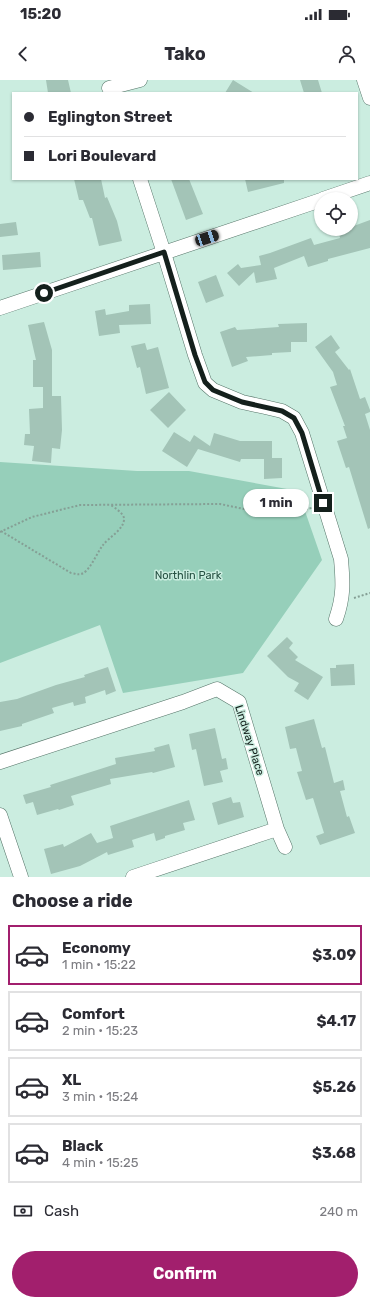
<!DOCTYPE html>
<html lang="en">
<head>
<meta charset="utf-8">
<style>
	:root { --surface:#fff; --page:#f7f7f7; --text:#2b2b33; --muted:#7c7c81; --line:#e1e1e2; --accent:#a21f6d }
	body { margin:0; font-family:Rubik,sans-serif; background:var(--page); color:var(--text); height:100vh; display:flex; flex-direction:column; font-size:15px; white-space:nowrap }
	* { box-sizing:border-box; margin:0 }
	p { font-size:13px; color:var(--muted) }
	.icon { flex:none; width:22px; height:22px; fill:none; stroke:currentColor; stroke-width:2; stroke-linecap:round; stroke-linejoin:round }
	.map { position:relative; height:797px; overflow:hidden }
	.drawer { display:flex; flex-direction:column; background:var(--surface); flex:1 }
	.drawer>* { flex:none }
	.hud { position:absolute; left:12px; top:12px; width:346px; height:88px; border-radius:0px; box-shadow:0 1px 3px #0004; display:grid; align-content:center; height:88px; padding:0 12px; background:var(--surface) }
	.buttons { position:absolute; left:314px; top:112px; display:grid; gap:8px }
	.buttons a { display:grid; place-items:center; width:44px; height:44px; border-radius:50%; background:var(--surface); box-shadow:0 1px 3px #0004; font-size:20px }
	.end { position:absolute; width:18px; height:18px; margin:-9px; border:5px solid #14201c; background:#fff; box-shadow:0 0 0 2px #fff }
	.from { border-radius:50% }
	.bubble { position:absolute; height:28px; border-radius:14px; background:var(--surface); box-shadow:0 1px 3px #0004; font-size:13px; font-weight:700; line-height:28px; text-align:center }
	.car { position:absolute; width:12px; height:24px; margin:-12px -6px; border-radius:5px; box-shadow:0 0 3px 1px #0007; background:linear-gradient(#222 24%,#8ab4d8 0 40%,#222 0 76%,#8ab4d8 0 86%,#222 0) }
	.hud b { display:flex; align-items:center; gap:14px; height:38px; font-size:15px }
	.hud b+b { border-top:1px solid var(--line) }
	.hud i { width:10px; height:10px; background:var(--text) }
	ul { padding:0; list-style:none }
	li { display:flex; align-items:center; gap:12px; height:60px; margin:0 8px 6px; padding:0 4px; border:2px solid var(--line); border-radius:0px }
	li div { flex:1 }
	li b { display:block; font-size:15px }
	li em { font-style:normal; font-weight:700 }
	li.current { border-color:var(--accent) }
	li>.icon { width:36px; height:36px; stroke-width:1.5 }
	h2 { padding:0 12px; font-size:18px; line-height:48px }
	.pay { display:flex; align-items:center; gap:10px; height:44px; padding:0 12px; font-size:15px }
	.pay p { margin-inline-start:auto }
	.cta { display:flex; gap:8px; margin-top:auto; padding:8px 12px }
	.cta a { flex:1; height:46px; border-radius:24px; background:var(--accent); color:#fff; font-size:16px; font-weight:700; line-height:46px; text-align:center }
	.status { display:flex; justify-content:space-between; align-items:center; height:28px; padding:0 20px; background:var(--surface); direction:ltr }
	.status svg { height:11px; fill:currentColor }
	header { display:flex; justify-content:space-between; align-items:center; height:52px; padding:0 12px; background:var(--surface); font-size:18px; font-weight:700 }
	.map>svg:first-child { display:block }
</style>
</head>
<body>
<div class="status"><b>15:20</b><svg viewBox="0 0 49 12"><path d="M0 12V9h3v3zM5 12V6h3v6zM10 12V3h3v9zM15 12V0h3v12zM26 1h20v11H26zM47 4h2v5h-2z"/></svg></div>
<header><svg class="icon" aria-label="back" viewBox="0 0 24 24"><path d="M15 5l-7 7 7 7"/></svg>Tako<svg class="icon" aria-label="person" viewBox="0 0 24 24"><circle cx="12" cy="8" r="4"/><path d="M4 21q1-7 8-7t8 7"/></svg></header>
<div class="map">
<svg width="370" height="797" viewBox="0 0 370 797">
	<rect width="100%" height="100%" fill="#cbede0"/>
	<!-- green -->
	<path fill="#96cfba" d="M0 382 137 391H189L298 411 322 480 243 593 123 613 100 545 0 583Z"/>
	<!-- building -->
	<path fill="#a3c4b7" d="M46 0H68L71 13H48Z
		M233 0 254 13H225Z
		M300 0H318L322 13H304Z
		M74 99H101L105 118 107 117 117 141 122 161 99 166 92 138H90L83 120H79Z
		M171 99H189L203 134 186 140Z
		M245 99H284V103L248 112Z
		M370 140V168L328 179V181L308 187 304 176 274 188 277 199 256 203 254 192 239 206 227 193 238 184 241 188 261 185 259 176 270 173 311 158 314 165 340 158 338 149H351V147Z
		M16 142 18 155 0 157V144Z
		M40 172 41 187 3 190 2 175Z
		M216 195 224 216 206 223 198 202Z
		M150 224 151 244 119 245 120 253 99 256 95 231 105 229 106 235 129 231V225Z
		M44 242 52 270V316H61L62 350 60 369 52 368 51 383 32 381 34 366 24 365 25 354H30L29 329 43 328V307H33V280H36L28 245Z
		M307 243V262H291V272L272 273V275L246 277 248 281 232 287 220 252 235 247 237 250 279 247 278 244Z
		M331 255 340 268 335 272 349 290 350 289 360 319 365 317 370 330V332L365 334 370 350V448L368 449 349 387 346 388 337 361 347 358 343 346H345L330 307 337 305 333 292 315 267Z
		M145 263 147 270 158 267 169 308 146 314 140 287 137 288 131 266Z
		M169 312 186 330 168 348 150 330Z
		M174 352 190 362 194 355 210 366 214 353 240 361H272V378H282V398L264 399V379H241L240 382 198 369 187 387 162 371Z
		M287 557 293 563 289 568 298 577 295 580 323 597 308 620 294 611 299 603 288 597 267 576Z
		M354 584 355 605 331 606 330 588H336V585Z
		M108 587 116 611 106 615 105 610 85 617 86 623 74 626 73 622 52 628 54 633 22 644V646L0 651V622L17 619 56 605 85 597 84 595Z
		M314 639 322 668 325 667 334 703 343 700 345 710 340 711 347 737 349 736 355 753 320 765 316 756 324 753 313 718 306 720 297 692 302 691 296 668 290 669 285 647Z
		M215 648 222 679 226 678 228 689 220 691 223 702 204 706 196 669 192 670 189 654Z
		M169 664 175 687 153 693 152 692 110 699 111 704 71 716 74 725 59 730 58 729 37 735 33 722 26 724 23 715 51 707 50 705 116 684 115 678 155 671 154 668Z
		M231 717 233 723 240 722 244 737 218 745 212 723Z
		M189 720 195 740 183 743 185 750 165 756V758L156 761 154 753 132 760 134 767 108 775 107 772 80 786 51 794 44 769 63 764 64 767 91 753 97 763 113 758 110 746Z"/>
	<g fill="none" stroke-linecap="round" stroke-linejoin="round">
		<!-- minor casing -->
		<g stroke="#557468" stroke-width="15">
			<path id="minor" d="M364 0 370 18
				M109 8 140 0
				M140 99 164 173 195 275 205 303 213 310 242 322 265 327 282 331 294 338 302 353 341 479C343 502 344 516 336 539
				M323 119 370 103
				M0 228 321 120
				M0 682 183 622 217 609 239 622 277 749 285 767
				M0 735 21 797
				M133 797 277 749"/>
		</g>
		<!-- path -->
		<path stroke="#859f95" stroke-width="2" stroke-dasharray="2 2" stroke-linecap="butt" d="M1 451 71 493C77 494 81 496 86 491 93 484 97 473 103 465 109 457 125 449 124 438 123 433 115 428 111 425
			M0 452 32 437 80 425 220 424 273 435 312 428
			M354 518 370 513"/>
		<!-- minor -->
		<use href="#minor" stroke="#fff" stroke-width="14"/>
	</g>
	<g fill="none" stroke-linecap="round" stroke-linejoin="round">
		<!-- route -->
		<path stroke="#14201c" stroke-width="5" d="M44 213 164 172 195 275 205 302 213 310 242 322 282 331 294 338 302 353 323 423"/>
	</g>
	<g text-anchor="middle" stroke-width="3" stroke-linejoin="round" paint-order="stroke">
		<!-- park labels -->
		<g font-size="11" fill="#255042" stroke="#cbede0">
			<text x="188" y="499">Northlin Park</text>
		</g>
		<!-- street labels -->
		<g font-size="11" fill="#14201c" stroke="#cbede0">
			<text transform="translate(250 660) rotate(72)" y="4">Lindway Place</text>
		</g>
	</g>
</svg>
<div class="buttons">
<a><svg class="icon" aria-label="locate" viewBox="0 0 24 24"><circle cx="12" cy="12" r="6"/><path d="M12 2v4M12 18v4M2 12h4M18 12h4"/></svg></a>
</div>
<i class="end from" style="left:44px;top:213px"></i>
<i class="end" style="left:323px;top:423px"></i>
<div class="bubble" style="left:243px;top:409px;width:66px">1 min</div>
<i class="car" style="left:207px;top:158px;rotate:72deg"></i>
<div class="hud">
<b><i class="from"></i>Eglington Street</b>
<b><i></i>Lori Boulevard</b>
</div>
</div>
<section class="drawer">
<h2>Choose a ride</h2>
<ul>
<li class="current"><svg class="icon" aria-label="car" viewBox="0 0 24 24"><path d="M5 17H2v-5l4-1 3-4h7l3 4 3 1v5h-3M9 17h6M6 11h13"/><circle cx="7" cy="17" r="2"/><circle cx="17" cy="17" r="2"/></svg><div><b>Economy</b><p>1 min · 15:22</p></div><em>$3.09</em></li>
<li><svg class="icon" aria-label="car" viewBox="0 0 24 24"><path d="M5 17H2v-5l4-1 3-4h7l3 4 3 1v5h-3M9 17h6M6 11h13"/><circle cx="7" cy="17" r="2"/><circle cx="17" cy="17" r="2"/></svg><div><b>Comfort</b><p>2 min · 15:23</p></div><em>$4.17</em></li>
<li><svg class="icon" aria-label="car" viewBox="0 0 24 24"><path d="M5 17H2v-5l4-1 3-4h7l3 4 3 1v5h-3M9 17h6M6 11h13"/><circle cx="7" cy="17" r="2"/><circle cx="17" cy="17" r="2"/></svg><div><b>XL</b><p>3 min · 15:24</p></div><em>$5.26</em></li>
<li><svg class="icon" aria-label="car" viewBox="0 0 24 24"><path d="M5 17H2v-5l4-1 3-4h7l3 4 3 1v5h-3M9 17h6M6 11h13"/><circle cx="7" cy="17" r="2"/><circle cx="17" cy="17" r="2"/></svg><div><b>Black</b><p>4 min · 15:25</p></div><em>$3.68</em></li>
</ul>
<div class="pay"><svg class="icon" aria-label="cash" viewBox="0 0 24 24"><path d="M3 7h18v10H3z"/><circle cx="12" cy="12" r="2"/></svg>Cash<p>240 m</p></div>
<div class="cta"><a>Confirm</a></div>
</section>
</body>
</html>
